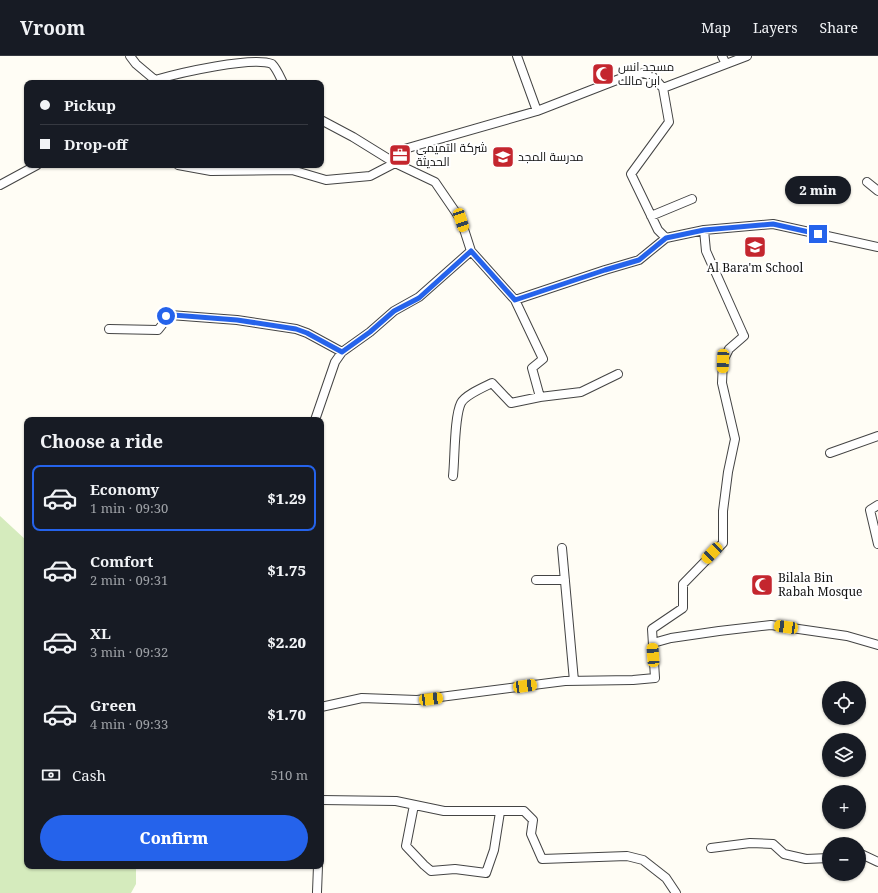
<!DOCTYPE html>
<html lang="en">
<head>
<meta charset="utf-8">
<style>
	:root { --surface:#171b24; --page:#242831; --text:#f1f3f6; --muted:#9ea1a6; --line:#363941; --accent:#2563eb }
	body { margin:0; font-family:"Noto Serif",Cairo,serif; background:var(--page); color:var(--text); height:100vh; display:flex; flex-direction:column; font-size:15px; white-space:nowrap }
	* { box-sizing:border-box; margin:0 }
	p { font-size:13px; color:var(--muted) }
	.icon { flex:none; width:22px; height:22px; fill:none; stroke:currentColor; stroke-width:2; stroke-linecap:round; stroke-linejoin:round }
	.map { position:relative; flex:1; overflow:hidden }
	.drawer { position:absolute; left:24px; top:361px; width:300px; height:452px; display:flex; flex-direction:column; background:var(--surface); border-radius:8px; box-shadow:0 1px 3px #0004 }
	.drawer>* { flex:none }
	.banner { position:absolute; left:24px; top:24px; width:300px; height:88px; border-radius:8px; box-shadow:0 1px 3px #0004; display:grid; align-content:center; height:88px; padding:0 16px; background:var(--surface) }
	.buttons { position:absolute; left:822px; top:625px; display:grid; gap:8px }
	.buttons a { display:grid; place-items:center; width:44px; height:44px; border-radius:50%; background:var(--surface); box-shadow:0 1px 3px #0004; font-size:20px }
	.end { position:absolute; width:18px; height:18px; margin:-9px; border:5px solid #2563eb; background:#fff; box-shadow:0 0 0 2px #fff }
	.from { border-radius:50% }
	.bubble { position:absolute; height:28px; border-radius:14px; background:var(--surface); box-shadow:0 1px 3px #0004; font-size:13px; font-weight:800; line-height:28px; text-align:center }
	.car { position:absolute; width:12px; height:24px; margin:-12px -6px; border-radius:5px; box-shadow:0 0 3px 1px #0007; background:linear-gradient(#f5c518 24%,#345 0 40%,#f5c518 0 76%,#345 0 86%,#f5c518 0) }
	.banner b { display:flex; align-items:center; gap:14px; height:38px; font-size:15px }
	.banner b+b { border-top:1px solid var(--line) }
	.banner i { width:10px; height:10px; background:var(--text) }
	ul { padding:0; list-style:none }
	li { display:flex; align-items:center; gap:12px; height:66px; margin:0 8px 6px; padding:0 8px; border:2px solid transparent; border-radius:8px }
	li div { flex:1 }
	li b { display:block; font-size:15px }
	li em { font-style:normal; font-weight:800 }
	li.active { border-color:var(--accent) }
	li>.icon { width:36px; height:36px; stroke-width:1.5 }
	h2 { padding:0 16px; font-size:18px; line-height:48px }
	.pay { display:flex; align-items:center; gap:10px; height:44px; padding:0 16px; font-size:15px }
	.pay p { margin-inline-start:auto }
	.cta { display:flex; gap:8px; margin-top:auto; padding:8px 16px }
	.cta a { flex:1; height:46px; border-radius:24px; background:var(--accent); color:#fff; font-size:16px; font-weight:800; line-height:46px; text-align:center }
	header { display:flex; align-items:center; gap:24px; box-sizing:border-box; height:56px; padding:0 20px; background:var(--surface); border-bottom:1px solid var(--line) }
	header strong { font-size:19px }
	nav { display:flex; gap:22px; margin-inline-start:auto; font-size:14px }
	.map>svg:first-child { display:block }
</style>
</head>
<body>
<header>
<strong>Vroom</strong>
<nav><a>Map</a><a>Layers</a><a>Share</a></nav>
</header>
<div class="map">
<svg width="878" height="837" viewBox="0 0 878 837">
	<rect width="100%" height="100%" fill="#fffdf5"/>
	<!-- green -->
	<path fill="#d5ebbd" d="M0 460 27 485V810H136V828L131 837H0Z"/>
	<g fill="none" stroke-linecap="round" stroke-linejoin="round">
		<!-- street casing -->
		<g stroke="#444" stroke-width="10">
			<path id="street" d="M130 0 136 8 155 24
				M517 0 537 55
				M722 0 726 8
				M155 27V24C179 17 253 0 272 8 277 13 280 21 283 27
				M663 32 669 66 631 118 658 174 666 182
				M321 64 353 81 395 107 435 126 461 164 471 195 515 244 543 303 532 312 540 341
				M178 109 211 115 292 114 326 124 370 120 395 107 401 94 537 55 622 22 643 17 652 20 663 32 747 0
				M867 126 878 135
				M0 129 37 109
				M651 160 692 143
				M515 244 605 214 639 204 666 182 704 174 773 168 878 191
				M109 273 158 274 162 269 164 262 170 259 237 264 296 273 307 277 342 296
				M315 364 335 306 342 296 370 276 394 255 419 241 471 195
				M830 397 878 380
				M453 420C455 402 454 361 461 347 465 339 484 331 492 327L511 347 540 341 581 336 618 318
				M878 449 870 454 878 488
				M562 492 574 625
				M536 524H565
				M653 587 671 582 719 575 771 569 847 580 878 589
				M321 651 362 642 417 644 565 625 633 624 655 622 652 573 683 552V528L723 487V455L728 416 735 383 722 327 723 305 729 293 744 280 743 278 706 195 704 174
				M321 744 396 745 444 755H524L533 764 531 778 542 803 627 800 643 804 666 822 676 837
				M414 749 406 790 424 809 431 815 455 813 486 817 494 794 500 756
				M711 792 750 787 773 788 784 798 806 803 829 802
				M859 797 878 806
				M317 836 318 810"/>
		</g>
		<!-- street -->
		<use href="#street" stroke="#fff" stroke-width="8"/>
	</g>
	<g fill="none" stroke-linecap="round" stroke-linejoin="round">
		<!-- route -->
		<path stroke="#2563eb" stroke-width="5" d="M166 260 173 259 237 264 296 273 307 277 342 296 370 276 394 255 419 242 471 195 515 244 605 214 639 204 666 182 704 174 773 168 818 178"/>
	</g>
	<!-- icons -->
	<defs>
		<g id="mosque-square" transform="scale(1.15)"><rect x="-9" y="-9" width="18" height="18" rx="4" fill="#c4262e" stroke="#fff"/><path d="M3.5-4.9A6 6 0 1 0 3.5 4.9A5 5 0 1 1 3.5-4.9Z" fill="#fff"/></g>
		<g id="office-square" transform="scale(1.15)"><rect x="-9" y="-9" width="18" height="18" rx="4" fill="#c4262e" stroke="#fff"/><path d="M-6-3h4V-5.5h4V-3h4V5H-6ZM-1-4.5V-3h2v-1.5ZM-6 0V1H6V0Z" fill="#fff"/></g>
		<g id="school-square" transform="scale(1.15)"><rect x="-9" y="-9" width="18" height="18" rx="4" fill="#c4262e" stroke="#fff"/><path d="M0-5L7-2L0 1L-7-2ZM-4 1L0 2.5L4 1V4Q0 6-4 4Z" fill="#fff"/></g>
	</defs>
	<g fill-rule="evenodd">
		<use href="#mosque-square" x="603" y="18"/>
		<use href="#office-square" x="400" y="99"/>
		<use href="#school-square" x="503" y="101"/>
		<use href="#school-square" x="755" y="191"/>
		<use href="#mosque-square" x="762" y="529"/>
	</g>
	<g text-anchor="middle" stroke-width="4" stroke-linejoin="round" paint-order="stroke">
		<!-- poi labels -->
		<g font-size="12" fill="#111" stroke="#fff" text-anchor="start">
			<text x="618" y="15">مسجد انس<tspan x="618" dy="14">ابن مالك</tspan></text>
			<text x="416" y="96">شركة التميمي<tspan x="416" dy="14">الحديثة</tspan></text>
			<text x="518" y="105">مدرسة المجد</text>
			<text x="755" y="216" text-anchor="middle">Al Bara'm School</text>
			<text x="778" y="526">Bilala Bin<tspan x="778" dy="14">Rabah Mosque</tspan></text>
		</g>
	</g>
</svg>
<div class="buttons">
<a><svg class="icon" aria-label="locate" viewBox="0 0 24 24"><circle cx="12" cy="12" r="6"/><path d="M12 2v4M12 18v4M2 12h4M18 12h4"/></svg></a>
<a><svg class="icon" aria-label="layers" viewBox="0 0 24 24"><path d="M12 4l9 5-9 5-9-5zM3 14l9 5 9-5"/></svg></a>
<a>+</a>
<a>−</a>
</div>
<i class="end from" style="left:166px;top:260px"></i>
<i class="end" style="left:818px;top:178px"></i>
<div class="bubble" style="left:785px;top:120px;width:66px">2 min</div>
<i class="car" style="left:461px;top:164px;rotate:162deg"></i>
<i class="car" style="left:723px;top:305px;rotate:182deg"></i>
<i class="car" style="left:712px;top:497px;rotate:224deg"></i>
<i class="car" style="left:786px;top:571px;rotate:278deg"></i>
<i class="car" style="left:653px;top:599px;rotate:356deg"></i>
<i class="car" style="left:525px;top:630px;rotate:82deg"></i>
<i class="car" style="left:431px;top:643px;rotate:83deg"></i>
<div class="banner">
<b><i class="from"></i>Pickup</b>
<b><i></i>Drop-off</b>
</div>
<section class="drawer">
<h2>Choose a ride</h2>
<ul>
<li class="active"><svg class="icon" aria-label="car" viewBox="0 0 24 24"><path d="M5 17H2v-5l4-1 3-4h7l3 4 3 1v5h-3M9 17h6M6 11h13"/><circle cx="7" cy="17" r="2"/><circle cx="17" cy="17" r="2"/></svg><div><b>Economy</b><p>1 min · 09:30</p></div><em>$1.29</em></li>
<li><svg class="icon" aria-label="car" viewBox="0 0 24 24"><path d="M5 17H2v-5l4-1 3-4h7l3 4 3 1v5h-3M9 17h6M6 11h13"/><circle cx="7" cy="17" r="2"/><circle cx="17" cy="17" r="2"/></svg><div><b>Comfort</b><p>2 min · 09:31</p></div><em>$1.75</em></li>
<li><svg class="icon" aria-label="car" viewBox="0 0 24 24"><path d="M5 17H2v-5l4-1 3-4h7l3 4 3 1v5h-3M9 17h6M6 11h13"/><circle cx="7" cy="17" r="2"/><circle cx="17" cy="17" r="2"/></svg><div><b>XL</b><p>3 min · 09:32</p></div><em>$2.20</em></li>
<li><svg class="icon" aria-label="car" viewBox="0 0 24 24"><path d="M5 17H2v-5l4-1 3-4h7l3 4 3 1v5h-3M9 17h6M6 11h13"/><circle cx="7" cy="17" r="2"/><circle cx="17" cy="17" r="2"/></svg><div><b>Green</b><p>4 min · 09:33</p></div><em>$1.70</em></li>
</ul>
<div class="pay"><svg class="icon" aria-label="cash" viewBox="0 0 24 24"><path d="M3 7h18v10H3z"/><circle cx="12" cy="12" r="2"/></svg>Cash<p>510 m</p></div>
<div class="cta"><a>Confirm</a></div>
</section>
</div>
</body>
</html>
